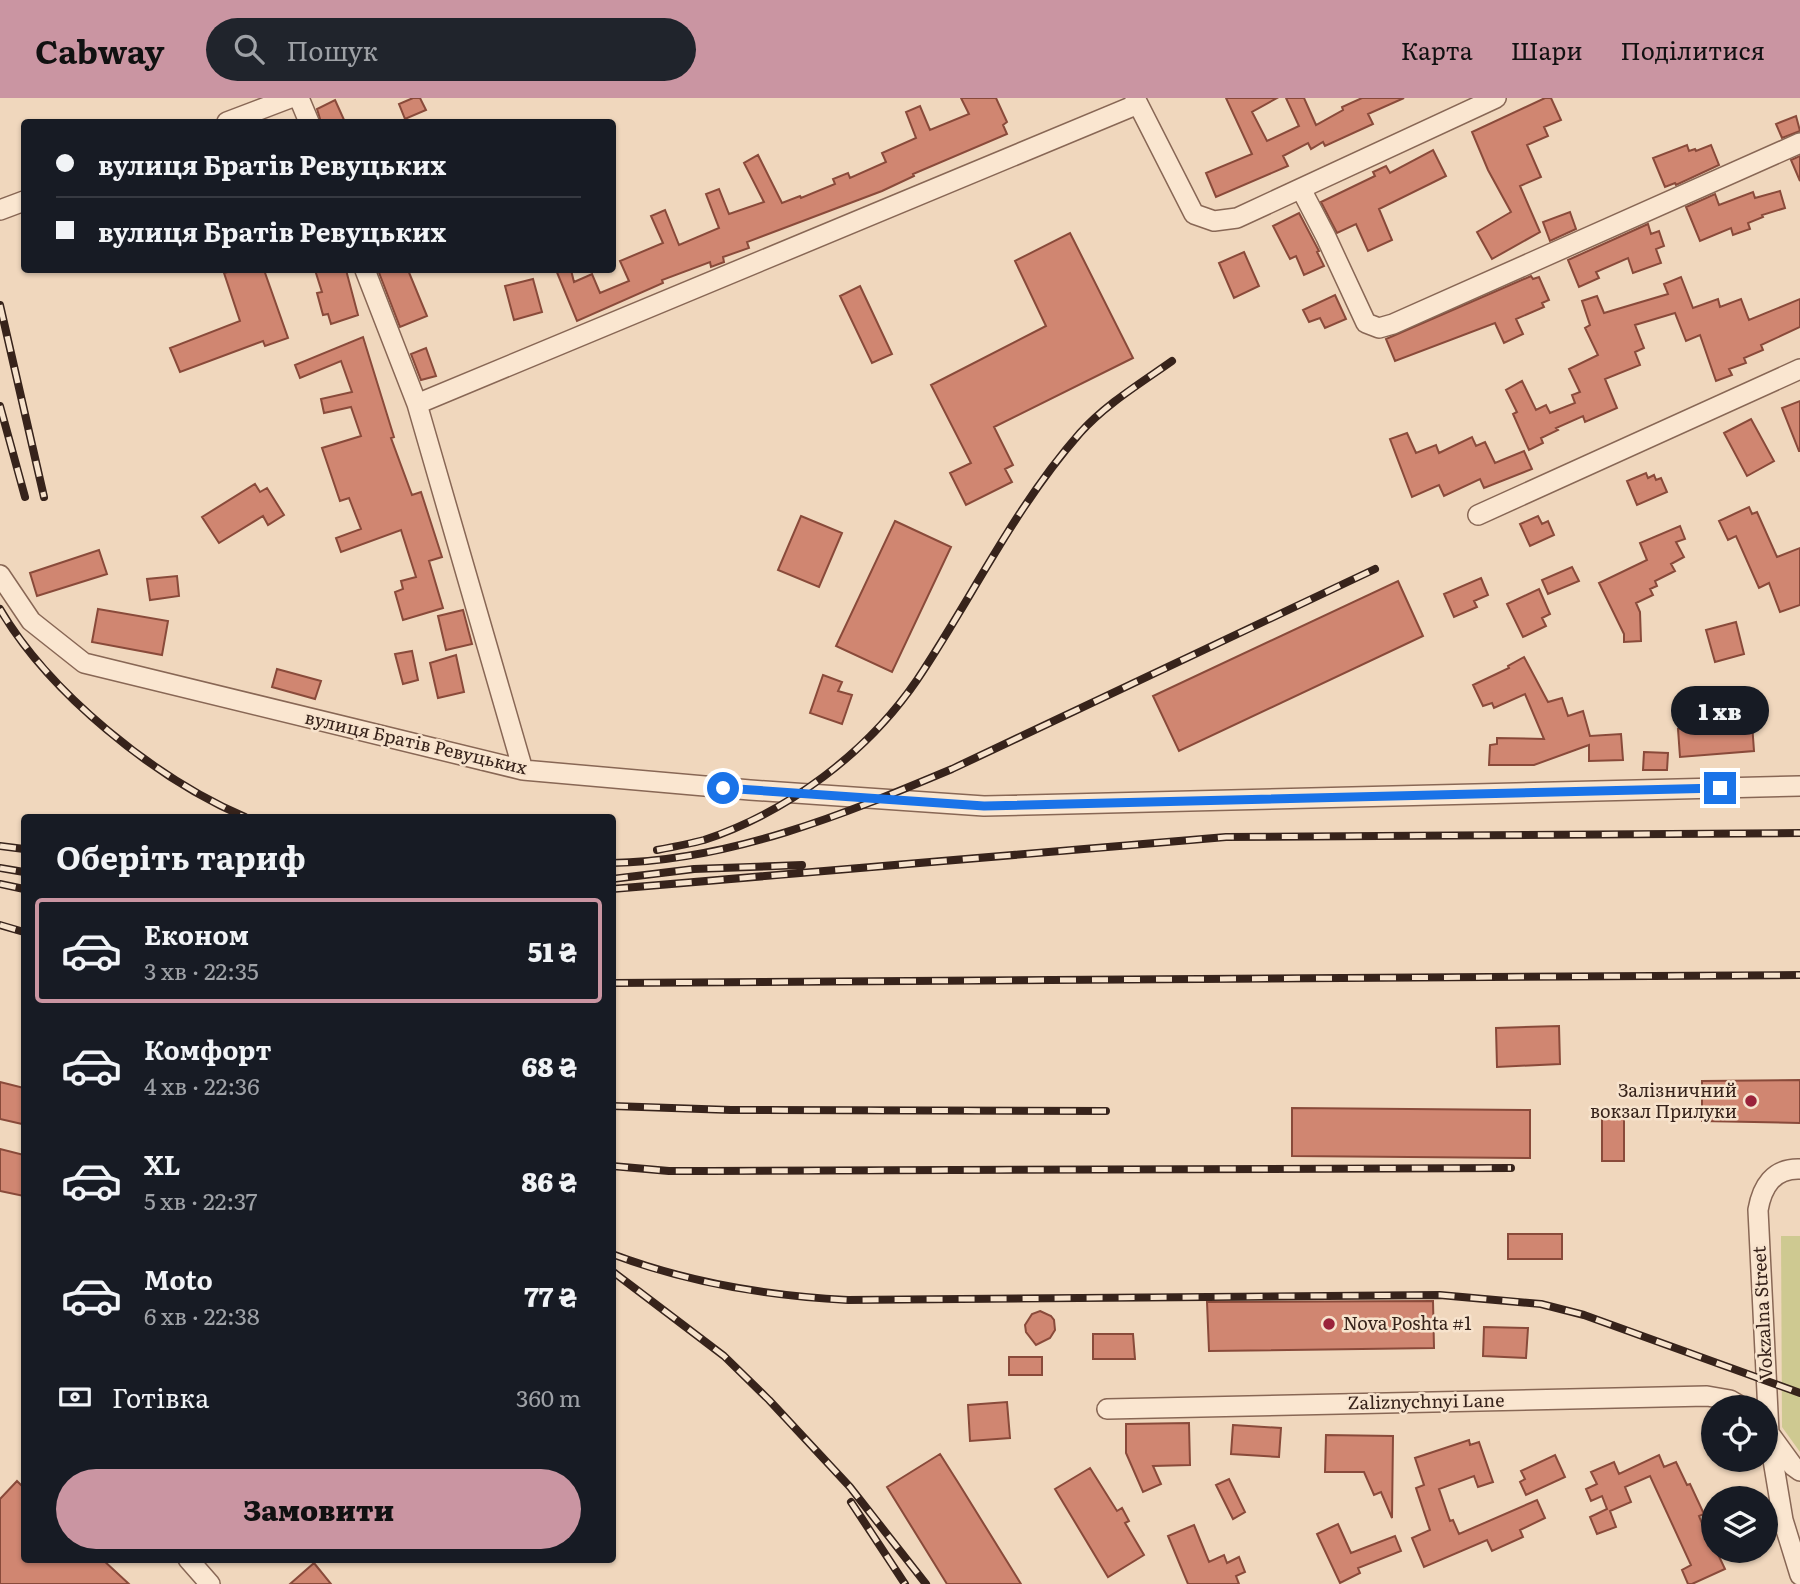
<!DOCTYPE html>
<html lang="uk">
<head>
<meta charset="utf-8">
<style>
	:root { --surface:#171b24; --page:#20242c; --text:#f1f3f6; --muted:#9ea1a6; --line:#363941; --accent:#ca95a2 }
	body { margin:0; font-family:Literata,serif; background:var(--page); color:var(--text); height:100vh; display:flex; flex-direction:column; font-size:26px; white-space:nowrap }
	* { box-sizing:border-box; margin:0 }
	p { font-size:23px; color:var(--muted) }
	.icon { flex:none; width:38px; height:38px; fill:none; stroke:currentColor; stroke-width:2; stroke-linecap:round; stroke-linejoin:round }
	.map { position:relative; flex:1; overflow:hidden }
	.side { position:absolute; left:21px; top:716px; width:595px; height:749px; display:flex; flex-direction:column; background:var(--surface); border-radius:7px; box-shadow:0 2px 5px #0004 }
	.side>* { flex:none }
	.guide { position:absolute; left:21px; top:21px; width:595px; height:154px; border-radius:7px; box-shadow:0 2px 5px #0004; display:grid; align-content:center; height:154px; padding:0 35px; background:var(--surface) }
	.controls { position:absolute; left:1701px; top:1297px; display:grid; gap:14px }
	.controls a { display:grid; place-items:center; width:77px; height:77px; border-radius:50%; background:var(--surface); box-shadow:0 2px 5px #0004; font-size:35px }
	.end { position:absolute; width:32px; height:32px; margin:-16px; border:9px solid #1a73e8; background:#fff; box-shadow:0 0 0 4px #fff }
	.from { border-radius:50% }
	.bubble { position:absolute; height:49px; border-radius:24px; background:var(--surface); box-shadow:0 2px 5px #0004; font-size:23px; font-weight:800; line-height:49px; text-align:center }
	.guide b { display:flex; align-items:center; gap:24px; height:66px; font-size:26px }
	.guide b+b { border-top:2px solid var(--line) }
	.guide i { width:18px; height:18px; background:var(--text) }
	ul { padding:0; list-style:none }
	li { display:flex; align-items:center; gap:21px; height:105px; margin:0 14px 10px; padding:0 21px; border:4px solid transparent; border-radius:7px }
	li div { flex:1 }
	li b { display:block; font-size:26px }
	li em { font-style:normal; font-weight:800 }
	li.on { border-color:var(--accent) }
	li>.icon { width:63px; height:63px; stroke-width:1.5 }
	h2 { padding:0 35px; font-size:32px; line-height:84px }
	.pay { display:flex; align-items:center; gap:18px; height:77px; padding:0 35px; font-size:26px }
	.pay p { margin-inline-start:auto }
	.button { display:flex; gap:14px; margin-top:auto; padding:14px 35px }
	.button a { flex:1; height:80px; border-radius:42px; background:var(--accent); color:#111; font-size:28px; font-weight:800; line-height:80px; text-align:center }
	header { display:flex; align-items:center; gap:42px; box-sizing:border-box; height:98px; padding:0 35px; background:var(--accent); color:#111 }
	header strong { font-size:33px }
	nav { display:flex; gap:38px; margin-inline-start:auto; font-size:24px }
	.search { width:490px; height:63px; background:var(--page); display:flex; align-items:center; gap:18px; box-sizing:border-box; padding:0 24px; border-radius:38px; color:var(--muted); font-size:26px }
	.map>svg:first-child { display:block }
</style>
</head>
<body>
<header>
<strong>Cabway</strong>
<div class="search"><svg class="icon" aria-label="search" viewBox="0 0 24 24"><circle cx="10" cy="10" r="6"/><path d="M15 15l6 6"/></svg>Пошук</div>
<nav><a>Карта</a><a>Шари</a><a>Поділитися</a></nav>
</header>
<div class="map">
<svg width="1800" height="1486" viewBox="0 0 1800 1486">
	<rect width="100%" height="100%" fill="#f0d7bd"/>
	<!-- green -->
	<path fill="#cec991" d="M1781 1138H1800V1354L1782 1329Z"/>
	<!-- building -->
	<path fill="#d08671" stroke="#894a3a" stroke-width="2" d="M413 0H420L426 12 405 21 399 6Z
		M961 0H996L1007 24 1003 27 1007 36 913 76 914 78 882 93 747 144 749 150 723 159 724 164 711 169 710 164 662 182 663 185 577 223 556 172H571L574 184 592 176 600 195 629 183 620 163 663 145 651 118 665 112 679 147 719 130 706 96 719 91 729 116 764 104 744 65 758 57 782 105 800 98 801 100 835 86 833 81 848 75 850 80 886 64 882 55 916 40 906 14 920 8 930 32 969 16Z
		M1226 0H1277L1252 14 1267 43 1299 28 1286 0H1304L1316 27 1343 12 1342 9 1362 0H1404L1368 16 1373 26 1325 48 1323 44 1311 51 1308 45 1283 58 1288 68 1216 99 1206 75 1252 56Z
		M1545 0H1551L1561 22 1544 29 1548 38 1527 47 1541 79 1520 88 1540 134 1492 161 1477 134 1511 114 1488 72 1472 34Z
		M335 2 345 24H321L317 11Z
		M1796 18 1800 33 1782 40 1776 26Z
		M1687 47 1689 53 1695 51 1696 53 1711 47 1719 67 1676 87 1675 85 1665 89 1653 60Z
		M1433 52 1446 78 1379 111 1392 142 1368 153 1356 126 1337 135 1321 104 1375 78 1373 74 1386 68 1390 75Z
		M1800 58V83L1791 62Z
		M1780 93 1785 110 1762 117 1763 119 1748 125 1750 131 1733 137 1731 130 1700 143 1686 109 1715 96 1719 107 1753 94 1755 100Z
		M1570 114 1576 131 1550 143 1543 124Z
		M1299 115 1319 153 1317 154 1324 168 1304 177 1296 158 1290 161 1273 128Z
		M1648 126 1651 136 1659 133 1664 148 1656 151 1661 165 1633 175 1628 160 1596 174 1599 180 1579 189 1568 162Z
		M1070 135 1133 260 994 329 1013 367 1005 371 1012 384 966 407 950 375 971 365 931 287 1046 228 1015 163Z
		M1244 154 1259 188 1234 200 1219 165Z
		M235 172H264L288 240 265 248 263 243 180 274 170 250 240 223 224 175Z
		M315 172H346L358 217 331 226 328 216 323 217 317 195 322 194Z
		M378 172H408L427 218 400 229Z
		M1531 178 1533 181 1539 179 1549 202 1542 205 1544 209 1516 221 1523 236 1504 245 1495 225 1395 263 1386 241Z
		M1681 179 1693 210 1718 201 1720 209 1741 201 1749 222 1800 201V229L1761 247 1763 252 1744 260 1746 265 1729 271 1732 277 1716 283 1700 237 1686 243 1675 215 1635 227 1644 250 1635 254 1640 267 1605 281 1617 310 1585 324 1583 318 1556 330 1558 332 1541 340 1543 345 1529 352 1513 316 1517 314 1506 292 1522 283 1536 312 1546 307 1550 315 1575 305 1572 297 1580 294 1569 271 1598 257 1585 230 1590 227 1582 203 1597 198 1604 215 1668 196 1664 186Z
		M533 181 542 214 514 222 505 188Z
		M860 188 892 256 872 265 840 198Z
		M1335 197 1346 221 1325 230 1320 220 1309 224 1303 212Z
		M363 239 394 339 391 340 412 397 421 394 442 459 429 463 443 510 403 522 395 494 403 491 401 483 416 479 401 432 341 454 336 440 361 431 349 400 340 403 322 350 361 338 351 309 324 315 321 301 352 294 341 263 300 280 295 267Z
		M426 250 436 278 421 282 411 256Z
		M1800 303V353H1799L1782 310Z
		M1751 321 1774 363 1747 378 1724 335Z
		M1407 335 1416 355 1436 347 1439 355 1472 339 1476 348 1485 344 1495 365 1524 353 1532 371 1484 390 1480 381 1444 398 1439 387 1412 399 1390 341Z
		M1646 375 1648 380 1654 377 1656 382 1661 380 1667 394 1637 407 1627 383Z
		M255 386 260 394 267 390 284 417 268 427 263 418 219 445 202 419Z
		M1749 409 1752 416 1757 414 1777 459 1800 450V507L1780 514 1769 485 1759 490 1736 438 1728 442 1719 423Z
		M801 418 842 435 819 489 778 472Z
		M1538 418 1542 426 1548 423 1554 437 1530 448 1520 426Z
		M895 423 951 449 892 574 836 548Z
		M1680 428 1685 441 1676 444 1684 459 1671 466 1675 473 1655 483 1657 488 1650 491 1653 497 1636 505 1640 514 1641 543 1624 544V536L1599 485 1647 462 1640 445Z
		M99 452 107 476 37 498 30 475Z
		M1572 469 1579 483 1548 496 1542 482Z
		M177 478 179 498 150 502 147 481Z
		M1481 480 1488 497 1474 503 1477 509 1454 519 1444 496Z
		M1398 483 1423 538 1179 653 1153 598Z
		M1539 491 1550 516 1542 520 1546 528 1523 539 1507 506Z
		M98 511 168 523 162 557 92 544Z
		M463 512 472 546 446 552 438 518Z
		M1736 524 1744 556 1715 564 1706 532Z
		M412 553 418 582 403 586 395 556Z
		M456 557 464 594 438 600 430 565Z
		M1524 559 1548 604 1562 600 1568 618 1583 613 1590 638 1621 636 1623 662 1589 663V647L1534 667H1489L1490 647 1497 646V640L1544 641 1525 596 1494 610 1492 605 1483 608 1473 587 1509 570 1508 568Z
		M277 571 321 583 315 601 272 589Z
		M823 577 842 584 838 593 852 597 842 626 810 615Z
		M1728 591 1733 626 1752 625 1754 653 1680 659 1678 631 1718 627 1713 593Z
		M1644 654 1668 655 1667 672H1643Z
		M1559 928 1560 966 1497 969 1496 930Z
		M1800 982V1025L1702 1023V983Z
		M0 984 24 990 22 1026 0 1021Z
		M1292 1010 1530 1012V1060L1292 1058Z
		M1602 1016H1624V1063H1602Z
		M0 1051 24 1057V1098L0 1093Z
		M1508 1136H1562V1161H1508Z
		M1433 1203 1434 1250 1209 1253 1207 1204Z
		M1040 1213 1051 1218 1054 1222 1055 1232 1050 1240 1036 1247 1026 1234 1025 1227 1032 1216Z
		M1484 1229 1528 1230 1526 1260 1483 1258Z
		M1093 1236H1133L1135 1261H1093Z
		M1009 1259H1042V1277H1009Z
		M1007 1304 1010 1340 970 1343 968 1307Z
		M1189 1325 1190 1367 1153 1368 1161 1386 1143 1394 1126 1355V1326Z
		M1233 1327 1281 1330 1279 1359 1231 1356Z
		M1326 1337 1393 1338 1392 1420 1381 1394 1374 1397 1364 1374H1325Z
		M1469 1342 1470 1347 1479 1344 1493 1384 1478 1389 1474 1378 1439 1391 1450 1423 1453 1422 1459 1436 1537 1402 1545 1420 1520 1432 1523 1439 1492 1453 1487 1442 1424 1469 1412 1440 1430 1432 1416 1390 1424 1387 1415 1360Z
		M940 1356 959 1386 1021 1486H947L887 1389Z
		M1555 1357 1565 1379 1526 1397 1520 1384 1525 1381 1521 1373Z
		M1659 1357 1664 1369 1676 1364 1687 1387 1690 1386 1704 1416 1699 1418 1713 1452H1716L1725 1471 1692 1486H1688L1682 1472 1691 1467 1650 1378 1625 1389 1631 1404 1610 1413 1616 1429 1597 1436 1590 1419 1607 1411 1602 1398 1591 1403 1586 1391 1597 1386 1591 1374 1614 1364 1619 1376Z
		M1090 1370 1117 1413 1122 1410 1129 1423 1125 1425 1144 1457 1108 1479 1055 1391Z
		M1229 1381 1245 1414 1233 1421 1216 1387Z
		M17 1383 24 1390V1461H102L129 1486H0V1401Z
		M1338 1426 1351 1455 1395 1438 1401 1453 1358 1470 1360 1475 1340 1485 1317 1436Z
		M1194 1427 1209 1464 1224 1457 1227 1465 1239 1459 1245 1474 1236 1478 1239 1486H1188L1168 1438Z
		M314 1465 331 1486H290Z"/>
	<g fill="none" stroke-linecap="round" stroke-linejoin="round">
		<!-- street casing -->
		<g stroke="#886755" stroke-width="22">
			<path id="street" d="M299 0 309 24
				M1135 0 1194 116 1214 123 1237 120 1496 0
				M227 24 290 0
				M1301 91 1326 139 1366 225 1379 230 1393 226 1800 45
				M0 112 24 103
				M365 172 417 306 523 672
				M417 306 1138 6
				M1478 417 1800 271
				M0 477 31 523 84 565 523 672 750 692 984 708 1800 688
				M1800 1071C1773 1070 1762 1089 1758 1112L1769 1335 1793 1368 1800 1373
				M1107 1311 1707 1298 1730 1302 1742 1309
				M1769 1338 1783 1422 1800 1477
				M188 1461 210 1486"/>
		</g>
		<!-- street -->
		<use href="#street" stroke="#fae6d0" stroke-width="19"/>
		<!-- rail casing -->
		<g stroke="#37231b" stroke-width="8">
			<path id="rail" d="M0 207 44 399
				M0 308 25 399
				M0 511C49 595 156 681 245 719
				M0 748 24 751
				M657 752C673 749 689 746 704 742 788 714 867 655 917 582 972 500 1014 410 1080 335 1106 306 1141 285 1172 263
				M612 765C730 763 845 716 952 671L1375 471
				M0 770 24 774
				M612 781 694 771 802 767
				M0 786 24 791
				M612 791 1226 739 1800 735
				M0 827 24 834
				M612 885 1800 877
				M612 1008 731 1012 1106 1013
				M612 1068 669 1073H710L1511 1070
				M612 1156C689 1185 767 1198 848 1202L1440 1197 1541 1206 1584 1217 1800 1295
				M612 1173 724 1258 769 1302 850 1389 926 1486
				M851 1404 905 1486"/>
		</g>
		<!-- rail -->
		<use href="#rail" stroke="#f7e3cd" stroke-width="5" stroke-dasharray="16" stroke-linecap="butt"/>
	</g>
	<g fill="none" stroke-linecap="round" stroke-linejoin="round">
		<!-- route -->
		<path stroke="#1a73e8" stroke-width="9" d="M723 690 984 708 1720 690"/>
	</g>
	<!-- markers -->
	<g fill="#9a233b" stroke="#f7e3cd" stroke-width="2.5">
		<circle cx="1751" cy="1003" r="7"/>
		<circle cx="1329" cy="1226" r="7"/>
	</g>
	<g text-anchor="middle" stroke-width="5" stroke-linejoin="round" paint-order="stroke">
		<!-- street labels -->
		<g font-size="18" fill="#37231b" stroke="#f7e3cd">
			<text transform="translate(416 645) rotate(13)" y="6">вулиця Братів Ревуцьких</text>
			<text transform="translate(1763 1215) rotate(-93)" y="6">Vokzalna Street</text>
			<text transform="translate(1426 1304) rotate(-1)" y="6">Zaliznychnyi Lane</text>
		</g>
		<!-- poi labels -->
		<g font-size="18" fill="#37231b" stroke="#f7e3cd" text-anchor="end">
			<text x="1737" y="999">Залізничний<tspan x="1737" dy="21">вокзал Прилуки</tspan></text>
			<text x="1343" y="1232" text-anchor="start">Nova Poshta #1</text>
		</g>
	</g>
</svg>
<div class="controls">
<a><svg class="icon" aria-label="locate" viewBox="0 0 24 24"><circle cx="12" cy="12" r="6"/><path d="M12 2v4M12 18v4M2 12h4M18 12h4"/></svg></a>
<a><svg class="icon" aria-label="layers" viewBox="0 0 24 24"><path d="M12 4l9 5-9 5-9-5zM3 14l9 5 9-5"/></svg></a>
</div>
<i class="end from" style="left:723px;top:690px"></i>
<i class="end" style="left:1720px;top:690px"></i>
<div class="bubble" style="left:1671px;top:588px;width:98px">1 хв</div>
<div class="guide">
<b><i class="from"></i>вулиця Братів Ревуцьких</b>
<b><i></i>вулиця Братів Ревуцьких</b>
</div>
<section class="side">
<h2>Оберіть тариф</h2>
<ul>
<li class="on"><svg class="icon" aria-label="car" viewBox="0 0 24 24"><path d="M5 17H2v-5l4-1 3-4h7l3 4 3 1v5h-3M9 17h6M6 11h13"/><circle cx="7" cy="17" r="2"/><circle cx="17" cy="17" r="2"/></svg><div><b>Економ</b><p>3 хв · 22:35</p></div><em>51 ₴</em></li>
<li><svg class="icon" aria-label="car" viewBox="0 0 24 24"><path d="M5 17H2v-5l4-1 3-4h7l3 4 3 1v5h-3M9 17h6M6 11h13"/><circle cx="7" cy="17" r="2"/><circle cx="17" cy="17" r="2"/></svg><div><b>Комфорт</b><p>4 хв · 22:36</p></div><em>68 ₴</em></li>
<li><svg class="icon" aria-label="car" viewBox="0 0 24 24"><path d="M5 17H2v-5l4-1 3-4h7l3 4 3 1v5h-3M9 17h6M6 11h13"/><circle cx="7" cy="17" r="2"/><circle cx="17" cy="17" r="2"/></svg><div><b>XL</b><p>5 хв · 22:37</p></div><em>86 ₴</em></li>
<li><svg class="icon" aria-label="car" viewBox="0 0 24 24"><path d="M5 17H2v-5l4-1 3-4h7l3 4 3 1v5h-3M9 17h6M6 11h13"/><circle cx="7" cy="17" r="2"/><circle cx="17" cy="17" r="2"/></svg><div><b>Moto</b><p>6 хв · 22:38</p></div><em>77 ₴</em></li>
</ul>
<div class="pay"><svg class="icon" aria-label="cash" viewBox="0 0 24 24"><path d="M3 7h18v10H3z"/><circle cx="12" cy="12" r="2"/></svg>Готівка<p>360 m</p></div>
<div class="button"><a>Замовити</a></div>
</section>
</div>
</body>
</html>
